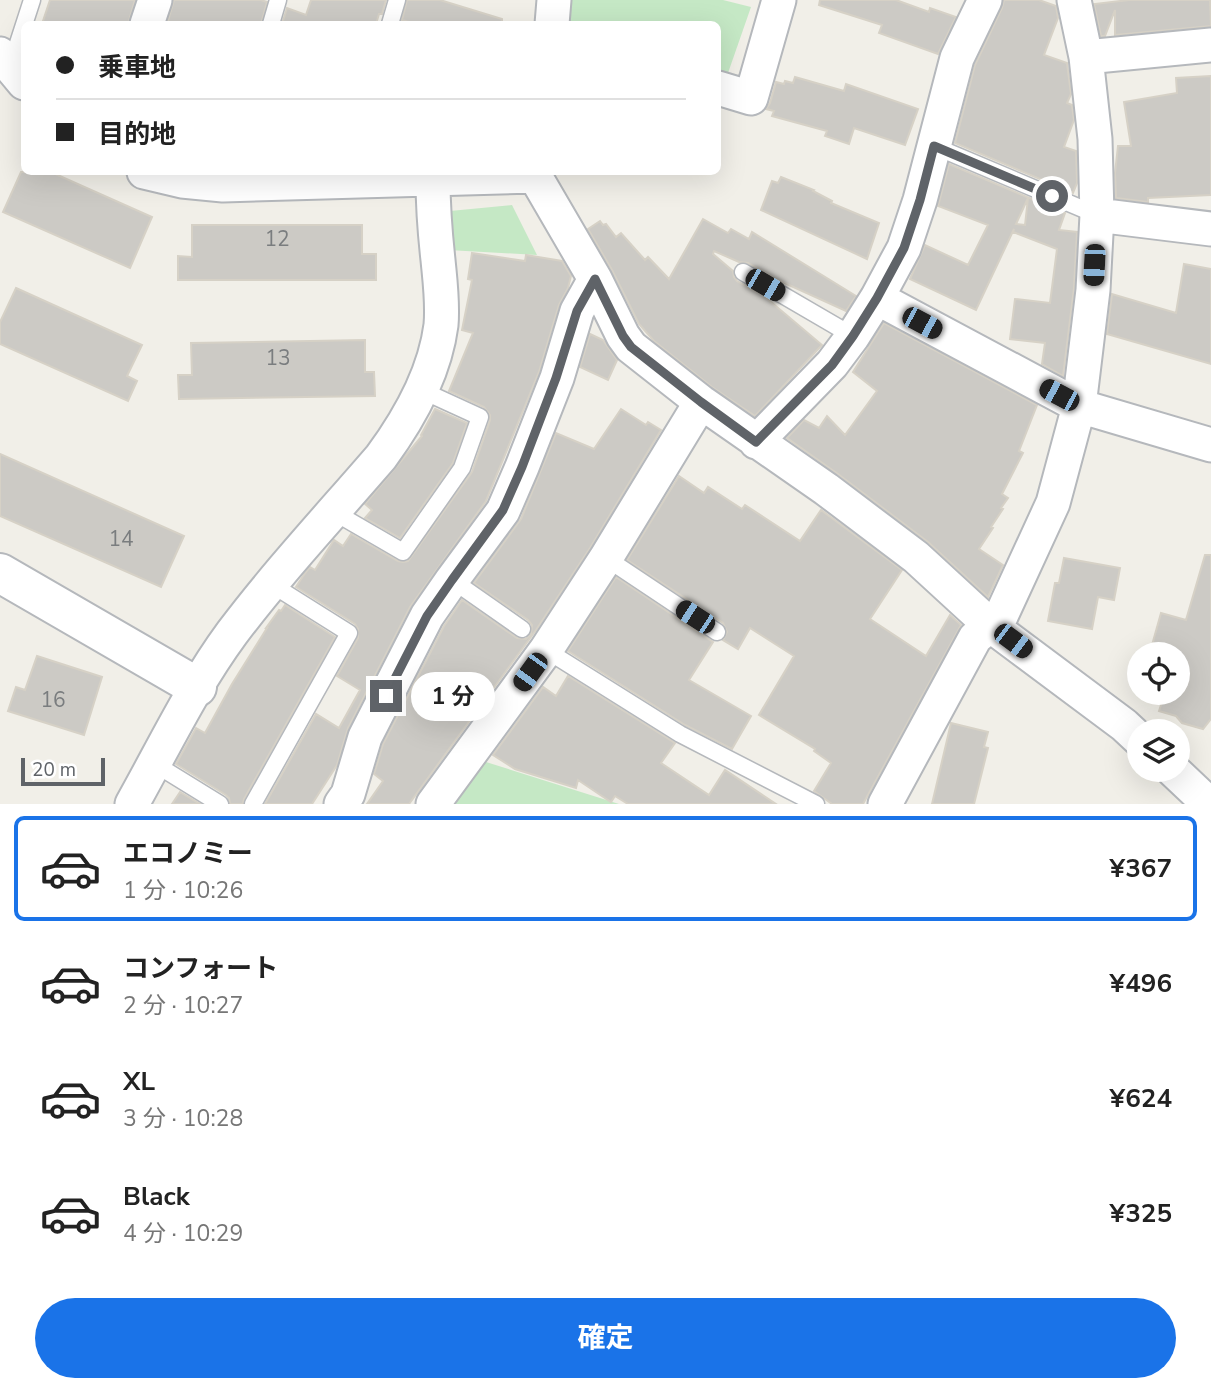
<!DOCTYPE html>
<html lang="ja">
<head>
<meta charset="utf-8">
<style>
	:root { --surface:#fff; --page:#f6f6f6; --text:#222; --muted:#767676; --line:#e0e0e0; --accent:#1a73e8 }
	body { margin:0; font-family:"Nunito Sans","Noto Sans JP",sans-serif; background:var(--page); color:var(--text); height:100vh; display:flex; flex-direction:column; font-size:26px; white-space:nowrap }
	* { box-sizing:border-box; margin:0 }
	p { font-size:23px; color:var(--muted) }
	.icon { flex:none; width:38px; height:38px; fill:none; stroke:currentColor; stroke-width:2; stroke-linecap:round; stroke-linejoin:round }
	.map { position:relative; height:804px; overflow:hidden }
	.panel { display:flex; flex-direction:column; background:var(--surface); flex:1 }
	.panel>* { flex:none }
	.banner { position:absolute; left:21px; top:21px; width:700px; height:154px; border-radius:10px; box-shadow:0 7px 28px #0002; display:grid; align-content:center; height:154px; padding:0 35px; background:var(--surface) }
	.buttons { position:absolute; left:1127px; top:642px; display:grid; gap:14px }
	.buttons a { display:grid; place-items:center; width:63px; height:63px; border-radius:50%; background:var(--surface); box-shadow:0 7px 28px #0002; font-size:35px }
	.scale { position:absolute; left:21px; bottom:18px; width:84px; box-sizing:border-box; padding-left:7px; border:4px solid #5f6368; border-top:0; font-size:19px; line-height:24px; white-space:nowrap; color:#5f6368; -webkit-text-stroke:5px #fff; paint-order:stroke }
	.end { position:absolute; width:32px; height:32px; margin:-16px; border:9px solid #5f6368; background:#fff; box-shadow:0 0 0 4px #fff }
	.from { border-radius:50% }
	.bubble { position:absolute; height:49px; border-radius:24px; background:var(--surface); box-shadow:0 7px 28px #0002; font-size:23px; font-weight:700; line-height:49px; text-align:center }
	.car { position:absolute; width:21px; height:42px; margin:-21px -10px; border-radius:9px; box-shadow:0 0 5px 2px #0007; background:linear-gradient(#222 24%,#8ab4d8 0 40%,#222 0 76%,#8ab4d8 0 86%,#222 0) }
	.banner b { display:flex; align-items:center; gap:24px; height:66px; font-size:26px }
	.banner b+b { border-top:2px solid var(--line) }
	.banner i { width:18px; height:18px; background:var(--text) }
	ul { padding:12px 0 0; list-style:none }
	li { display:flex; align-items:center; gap:21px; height:105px; margin:0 14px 10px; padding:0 21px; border:4px solid transparent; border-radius:10px }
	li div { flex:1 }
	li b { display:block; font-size:26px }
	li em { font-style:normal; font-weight:700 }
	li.on { border-color:var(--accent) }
	li>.icon { width:63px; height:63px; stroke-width:1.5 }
	.action { display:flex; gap:14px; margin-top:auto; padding:14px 35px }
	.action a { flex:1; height:80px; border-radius:42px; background:var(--accent); color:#fff; font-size:28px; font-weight:700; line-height:80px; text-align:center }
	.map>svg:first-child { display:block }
</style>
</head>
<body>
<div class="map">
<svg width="1211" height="804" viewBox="0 0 1211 804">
	<rect width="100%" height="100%" fill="#f1efe8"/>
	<!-- green -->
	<path fill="#c5e8c5" d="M565 0H723L751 7 728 73 718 70V24H563Z
		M512 205 537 255 448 250 450 211Z
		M486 762 619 804H452Z"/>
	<!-- building -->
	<path fill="#cccac5" stroke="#d6d1c6" stroke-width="2" fill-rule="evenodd" d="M50 0H135L128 24H42Z
		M174 0H261L267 2 261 24H167Z
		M311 0H386L382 14H379L376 24H282L287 8 306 15Z
		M407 0H440L502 19V24H416L402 20Z
		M820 0H896L929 12 930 8 956 17 938 54 879 33 882 25 819 5Z
		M1004 0H1039L1056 6 1058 18 1044 55 1067 63 1071 94 1067 103 1072 105 1074 120 1064 147 1076 151 1077 183 1073 193 955 143 975 65 1002 8Z
		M1129 0H1210L1211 26 1115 35V10L1105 36H1101L1094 4Z
		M1211 76V195L1148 198V202L1116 198 1115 173 1118 146H1131L1124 102 1177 93 1176 78Z
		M795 77 844 91 846 84 918 109 905 145 854 128 849 144 825 136 827 131 772 116 774 111 766 109 770 103 776 82 784 84 785 81 793 83Z
		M949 164 1065 213 1059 230 1077 232 1074 288 1063 376 1042 364 1045 343 1010 339 1015 299 1050 303 1057 249 1013 232 1014 229 976 310 910 279 925 245 968 265 988 225 938 206ZM1028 198 1025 225 1016 224Z
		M21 172H51L152 217 130 268 3 212Z
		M781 177 814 190 813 191 832 201 831 203 879 223 867 259 761 210 772 181 778 183Z
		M703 219 728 233 731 229 749 239 752 232 856 296 846 311 778 280 748 263 739 262 714 251 713 254 733 271 734 277 737 281 764 296 822 345 755 416 712 387 654 341 639 324 612 270 588 229 600 221 603 225 606 224 616 237 621 233 645 260 648 257 669 279Z
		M192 225H362V254H376V280H178V256L192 257Z
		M472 253 525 261 526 255 562 261 571 276 568 288 559 305 539 372 486 501 410 607 348 728 337 765 312 804H265L316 714 339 728 360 690 337 676 358 638V629L355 624 296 587 303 576 310 567 315 570 334 540 343 546 351 534 398 561 403 562 408 561 472 472 490 420V415L484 407 449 391 473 333 462 330 472 280 468 279Z
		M1184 264 1211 269V364L1107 334 1112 294 1176 313Z
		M16 288 142 345 127 376 137 381 128 401 0 344V322Z
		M884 323 1037 405 1019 451 1023 453 1002 494 1008 498 1001 508 1003 509 991 527 993 528 979 549 1003 565 988 597 928 542 838 474 787 438 804 420 819 428 827 416 845 435 877 391 853 372Z
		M590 334 603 340 617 360 608 380 580 367Z
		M365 340V372H374L375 396 179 399 178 375H192L191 343Z
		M435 409 467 423 453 463 400 538 365 518 372 510 365 504 422 436 421 435Z
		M621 409 646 425 648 422 661 430 590 548 536 630 409 804H367L383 781 374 774 383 744 444 626 462 600 517 638 526 639 531 634 532 625 528 620 474 583 521 519 556 433 594 449Z
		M0 454 184 536 161 587 0 516Z
		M679 476 704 493 708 487 742 509 745 505 800 541 821 510 902 570 870 619 926 656 950 615 961 625 863 804H832L814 791 831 763 814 751 815 749 759 715 794 656 750 628 738 649 723 640 727 632 723 623 627 560Z
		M1205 555H1211V719L1203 729 1182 723 1176 716 1159 711 1165 693H1178V654H1176V653L1152 645 1161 613 1186 620Z
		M1064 558 1120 568 1114 600 1098 597 1092 629 1048 621 1055 583H1059Z
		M616 577 713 642 689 680 751 716 732 749 685 725 568 651Z
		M285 605 335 637 244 799 243 804H230L229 798 226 795 176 764 196 728 205 733 232 684 267 628H266L279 610 281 611Z
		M37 656 102 677 84 735 8 711 16 687 25 690Z
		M568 676 675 743 661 763 709 795 725 770 776 804H628L615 796 611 802 578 780 576 788 515 769 493 755 543 687 556 696Z
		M951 723 988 732 984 747 988 748 974 804H932Z
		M180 792 200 804H172Z"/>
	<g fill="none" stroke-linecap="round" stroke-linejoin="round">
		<!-- service casing -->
		<g stroke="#b5b8bc" stroke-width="19">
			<path id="service" d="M271 24 278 0
				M390 24 397 0
				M11 65 32 0
				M934 146 1097 215
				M743 272 853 336
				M334 512 403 552 462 468 480 417 421 390
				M606 558 717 632
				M452 580 522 629
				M546 650 680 734 816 804
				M155 764 220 804
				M253 804 349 633 271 584"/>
		</g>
		<!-- minor casing -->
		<g stroke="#b5b8bc" stroke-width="37">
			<path id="minor" d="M147 24 155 0
				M552 24 554 0
				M0 54 24 83
				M1086 57 1211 45
				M718 88 751 98 779 0
				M144 172 182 181 223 185 535 176
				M536 172 535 176 595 279 623 336 631 347 701 402 826 489 916 557 990 625 1124 725 1139 739
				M1097 215 1211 229
				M877 298 1079 406 1211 445
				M756 442 832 364 853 336 877 298 904 248 920 200 957 58 985 0
				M1173 770 1209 804
				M132 804C164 747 193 686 232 633 278 572 331 515 381 457 409 419 435 372 441 325 443 303 440 281 438 260 435 233 433 206 433 179
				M341 804 348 794 365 737 427 616 452 580 503 511 522 467 557 378 577 311 595 279
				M433 804 546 650 606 558 701 402
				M885 804 975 638 1001 616 1053 503 1079 406 1093 290 1097 215 1095 139 1086 57 1074 0"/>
		</g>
		<!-- tertiary casing -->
		<g stroke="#b5b8bc" stroke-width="42">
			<path id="tertiary" d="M0 573 197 687"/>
		</g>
		<!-- service -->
		<use href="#service" stroke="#fff" stroke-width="16"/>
		<!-- minor -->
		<use href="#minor" stroke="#fff" stroke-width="33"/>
		<!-- tertiary -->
		<use href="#tertiary" stroke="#fff" stroke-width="38"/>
	</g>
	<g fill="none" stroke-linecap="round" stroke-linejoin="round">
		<!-- route -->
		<path stroke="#5f6368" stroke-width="9" d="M386 696 427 616 452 580 503 510 522 467 556 378 577 311 595 279 623 336 631 347 701 402 756 442 832 365 853 336 877 298 904 248 920 200 934 146 1052 196"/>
	</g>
	<g text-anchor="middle" stroke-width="6" stroke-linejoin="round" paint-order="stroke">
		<!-- number labels -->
		<g font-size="21" fill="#7a7d7f">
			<text x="277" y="246">12</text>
			<text x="278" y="365">13</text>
			<text x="121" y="546">14</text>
			<text x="53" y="707">16</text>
		</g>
	</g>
</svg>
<div class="buttons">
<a><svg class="icon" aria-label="locate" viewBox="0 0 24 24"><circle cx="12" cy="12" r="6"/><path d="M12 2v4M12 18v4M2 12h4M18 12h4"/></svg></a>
<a><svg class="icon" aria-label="layers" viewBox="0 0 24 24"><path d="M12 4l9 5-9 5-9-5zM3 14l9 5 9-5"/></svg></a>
</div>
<div class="scale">20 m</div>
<i class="end from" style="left:1052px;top:196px"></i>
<i class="end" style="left:386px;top:696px"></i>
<div class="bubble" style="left:411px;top:672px;width:84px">1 分</div>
<i class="car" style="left:1094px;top:265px;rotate:183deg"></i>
<i class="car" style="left:765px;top:285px;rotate:120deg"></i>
<i class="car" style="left:922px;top:323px;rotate:118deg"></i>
<i class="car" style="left:1059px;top:395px;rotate:298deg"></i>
<i class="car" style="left:695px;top:617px;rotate:303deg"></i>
<i class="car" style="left:1013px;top:641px;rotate:127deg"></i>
<i class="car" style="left:530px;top:672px;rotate:216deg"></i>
<div class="banner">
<b><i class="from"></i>乗車地</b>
<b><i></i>目的地</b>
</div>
</div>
<section class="panel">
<ul>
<li class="on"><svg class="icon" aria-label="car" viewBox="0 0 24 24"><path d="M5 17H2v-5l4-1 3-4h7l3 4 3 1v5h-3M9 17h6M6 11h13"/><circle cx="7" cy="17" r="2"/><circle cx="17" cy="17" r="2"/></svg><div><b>エコノミー</b><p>1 分 · 10:26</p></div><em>¥367</em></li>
<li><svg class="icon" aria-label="car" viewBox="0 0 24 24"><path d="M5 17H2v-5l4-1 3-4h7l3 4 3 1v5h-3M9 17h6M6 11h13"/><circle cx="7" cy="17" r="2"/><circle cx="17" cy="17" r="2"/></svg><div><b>コンフォート</b><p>2 分 · 10:27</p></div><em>¥496</em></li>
<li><svg class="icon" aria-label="car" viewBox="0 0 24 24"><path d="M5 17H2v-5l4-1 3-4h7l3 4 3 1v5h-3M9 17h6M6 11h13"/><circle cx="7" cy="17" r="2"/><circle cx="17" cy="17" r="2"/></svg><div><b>XL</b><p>3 分 · 10:28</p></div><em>¥624</em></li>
<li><svg class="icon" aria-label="car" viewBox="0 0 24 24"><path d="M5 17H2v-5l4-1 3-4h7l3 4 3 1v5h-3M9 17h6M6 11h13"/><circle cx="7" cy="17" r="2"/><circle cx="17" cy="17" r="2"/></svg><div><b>Black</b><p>4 分 · 10:29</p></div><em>¥325</em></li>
</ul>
<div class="action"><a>確定</a></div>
</section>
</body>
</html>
